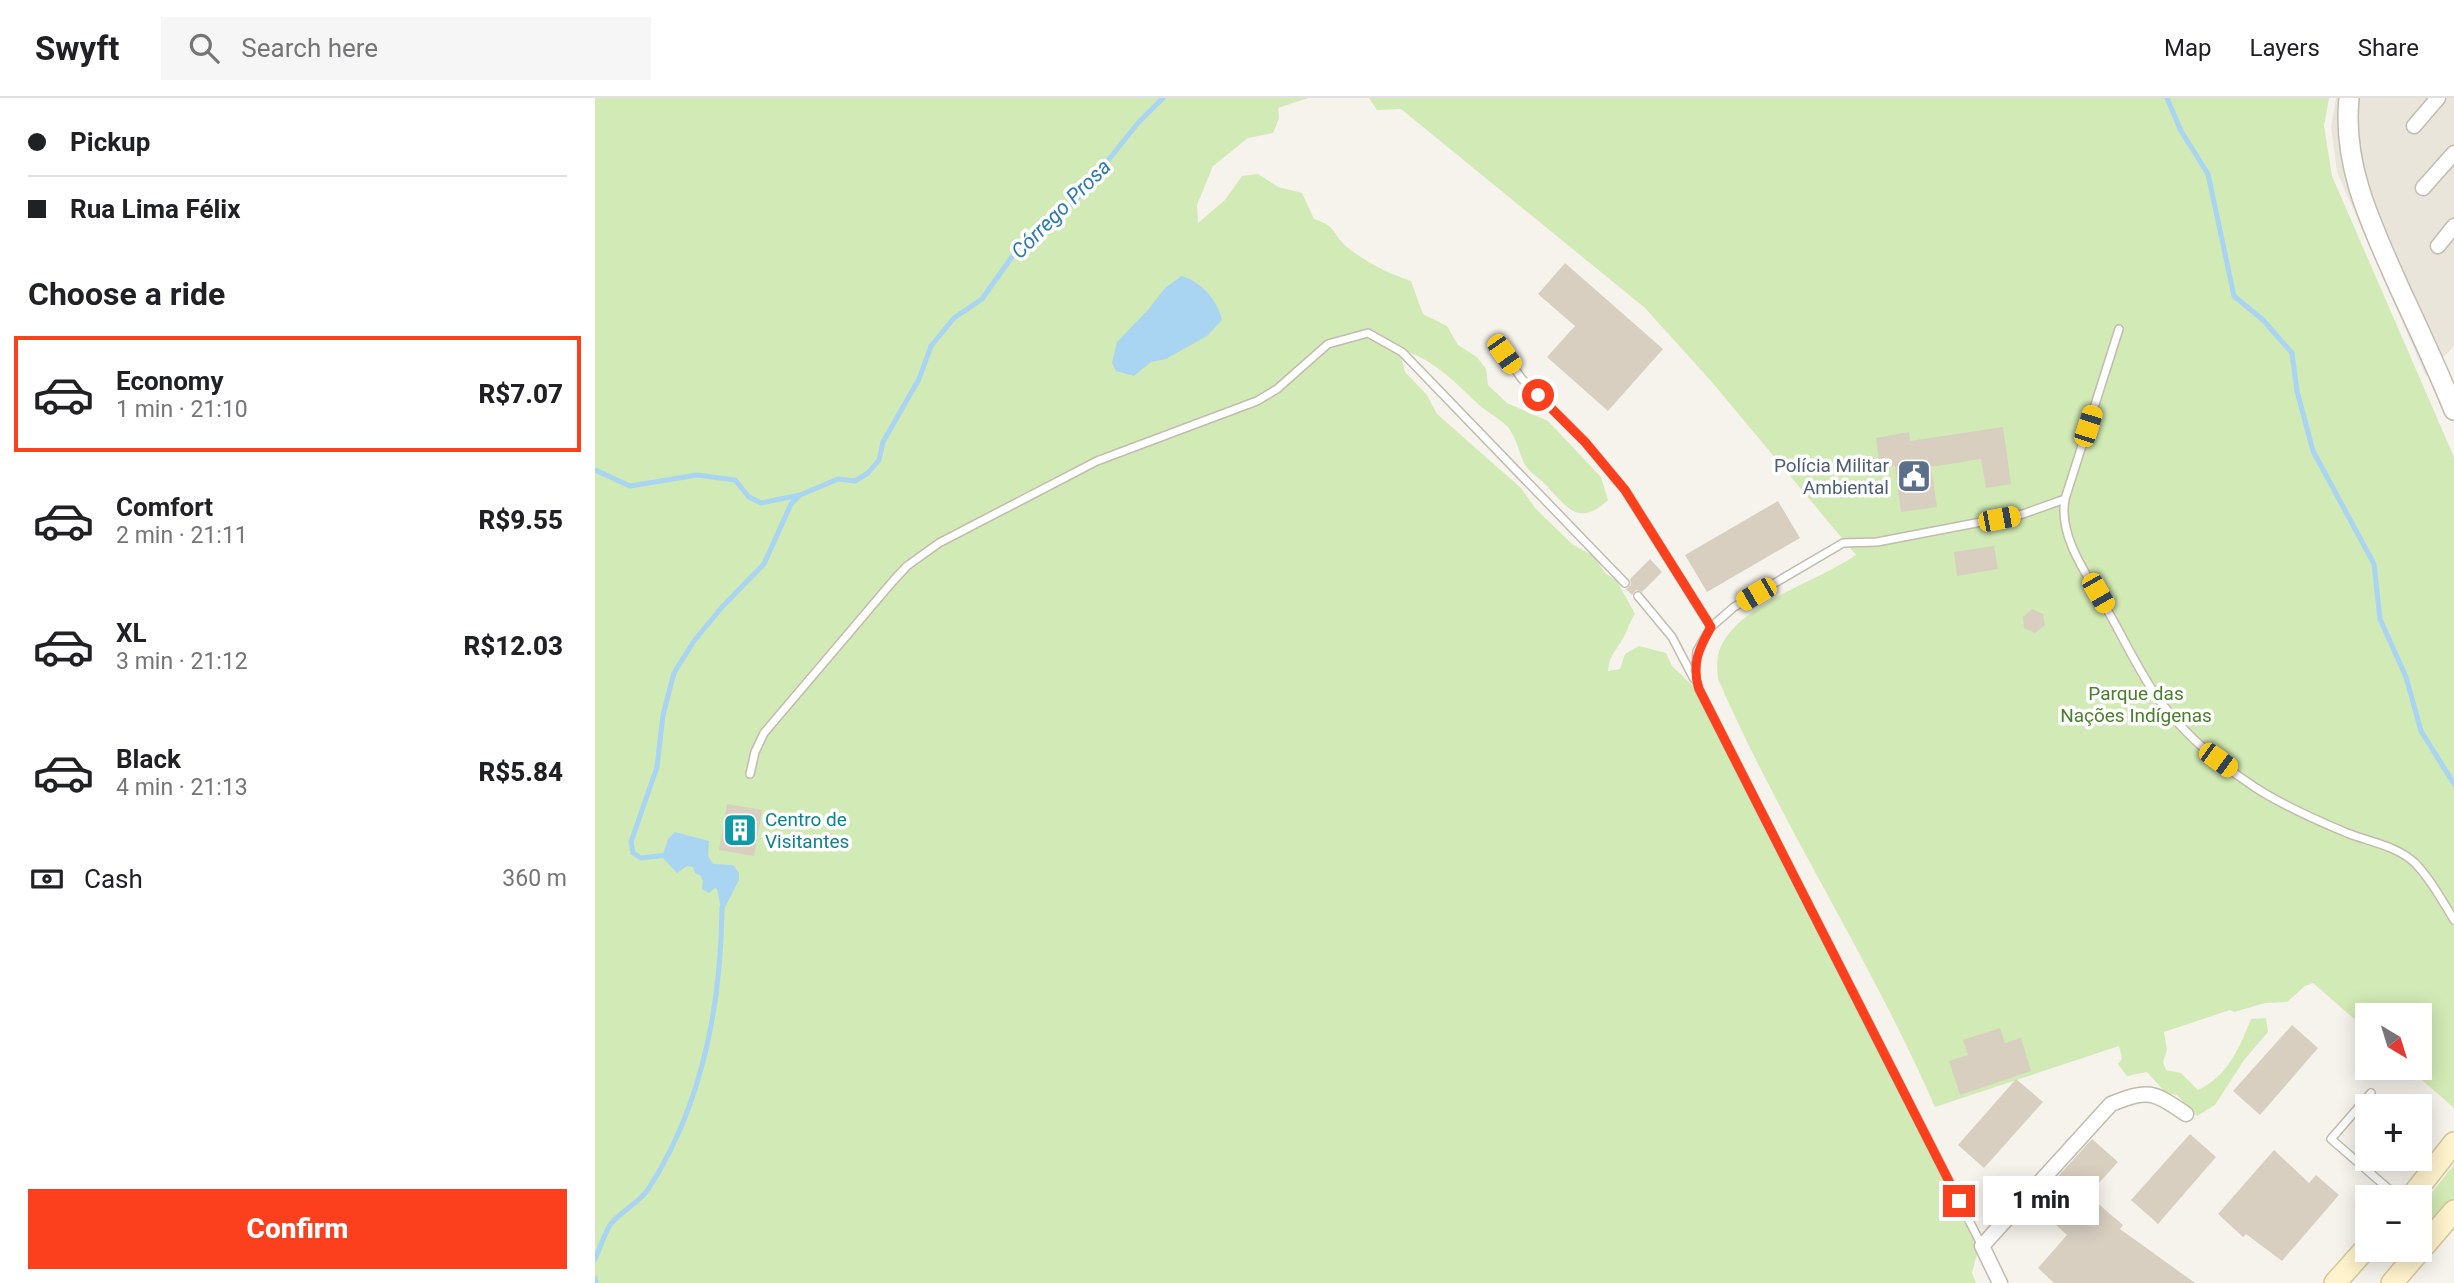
<!DOCTYPE html>
<html lang="en">
<head>
<meta charset="utf-8">
<style>
	:root { --surface:#fff; --page:#f6f6f6; --text:#202124; --muted:#757577; --line:#e0e0e0; --accent:#fc3f1d }
	body { margin:0; font-family:Roboto,sans-serif; background:var(--page); color:var(--text); height:100vh; display:flex; flex-direction:column; font-size:26px; white-space:nowrap }
	* { box-sizing:border-box; margin:0 }
	p { font-size:23px; color:var(--muted) }
	.icon { flex:none; width:38px; height:38px; fill:none; stroke:currentColor; stroke-width:2; stroke-linecap:round; stroke-linejoin:round }
	.map { position:relative; flex:1; overflow:hidden }
	.details { display:flex; flex-direction:column; background:var(--surface); width:595px }
	.details>* { flex:none }
	.hud { display:grid; align-content:center; height:154px; padding:0 28px; background:var(--surface) }
	.needle { width:46px; rotate:142deg }
	.buttons { position:absolute; left:1760px; top:905px; display:grid; gap:14px }
	.buttons a { display:grid; place-items:center; width:77px; height:77px; border-radius:0px; background:var(--surface); box-shadow:0 4px 18px #0003; font-size:35px }
	.end { position:absolute; width:32px; height:32px; margin:-16px; border:9px solid #fc3f1d; background:#fff; box-shadow:0 0 0 4px #fff }
	.from { border-radius:50% }
	.bubble { position:absolute; height:49px; border-radius:0px; background:var(--surface); box-shadow:0 4px 18px #0003; font-size:23px; font-weight:800; line-height:49px; text-align:center }
	.car { position:absolute; width:21px; height:42px; margin:-21px -10px; border-radius:9px; box-shadow:0 0 5px 2px #0007; background:linear-gradient(#f5c518 24%,#345 0 40%,#f5c518 0 76%,#345 0 86%,#f5c518 0) }
	.hud b { display:flex; align-items:center; gap:24px; height:66px; font-size:26px }
	.hud b+b { border-top:2px solid var(--line) }
	.hud i { width:18px; height:18px; background:var(--text) }
	ul { padding:0; list-style:none }
	li { display:flex; align-items:center; gap:21px; height:116px; margin:0 14px 10px; padding:0 14px; border:4px solid transparent; border-radius:0px }
	li div { flex:1 }
	li b { display:block; font-size:26px }
	li em { font-style:normal; font-weight:800 }
	li.selected { border-color:var(--accent) }
	li>.icon { width:63px; height:63px; stroke-width:1.5 }
	h2 { padding:0 28px; font-size:32px; line-height:84px }
	.pay { display:flex; align-items:center; gap:18px; height:77px; padding:0 28px; font-size:26px }
	.pay p { margin-inline-start:auto }
	.button { display:flex; gap:14px; margin-top:auto; padding:14px 28px }
	.button a { flex:1; height:80px; border-radius:0px; background:var(--accent); color:#fff; font-size:28px; font-weight:800; line-height:80px; text-align:center }
	header { display:flex; align-items:center; gap:42px; box-sizing:border-box; height:98px; padding:0 35px; background:var(--surface); border-bottom:2px solid var(--line) }
	header strong { font-size:33px }
	nav { display:flex; gap:38px; margin-inline-start:auto; font-size:24px }
	.search { width:490px; height:63px; background:var(--page); display:flex; align-items:center; gap:18px; box-sizing:border-box; padding:0 24px; border-radius:0px; color:var(--muted); font-size:26px }
	main { display:flex; flex:1; min-height:0 }
	.map>svg:first-child { display:block }
</style>
</head>
<body>
<header>
<strong>Swyft</strong>
<div class="search"><svg class="icon" aria-label="search" viewBox="0 0 24 24"><circle cx="10" cy="10" r="6"/><path d="M15 15l6 6"/></svg>Search here</div>
<nav><a>Map</a><a>Layers</a><a>Share</a></nav>
</header>
<main>
<section class="details">
<div class="hud">
<b><i class="from"></i>Pickup</b>
<b><i></i>Rua Lima Félix</b>
</div>
<h2>Choose a ride</h2>
<ul>
<li class="selected"><svg class="icon" aria-label="car" viewBox="0 0 24 24"><path d="M5 17H2v-5l4-1 3-4h7l3 4 3 1v5h-3M9 17h6M6 11h13"/><circle cx="7" cy="17" r="2"/><circle cx="17" cy="17" r="2"/></svg><div><b>Economy</b><p>1 min · 21:10</p></div><em>R$7.07</em></li>
<li><svg class="icon" aria-label="car" viewBox="0 0 24 24"><path d="M5 17H2v-5l4-1 3-4h7l3 4 3 1v5h-3M9 17h6M6 11h13"/><circle cx="7" cy="17" r="2"/><circle cx="17" cy="17" r="2"/></svg><div><b>Comfort</b><p>2 min · 21:11</p></div><em>R$9.55</em></li>
<li><svg class="icon" aria-label="car" viewBox="0 0 24 24"><path d="M5 17H2v-5l4-1 3-4h7l3 4 3 1v5h-3M9 17h6M6 11h13"/><circle cx="7" cy="17" r="2"/><circle cx="17" cy="17" r="2"/></svg><div><b>XL</b><p>3 min · 21:12</p></div><em>R$12.03</em></li>
<li><svg class="icon" aria-label="car" viewBox="0 0 24 24"><path d="M5 17H2v-5l4-1 3-4h7l3 4 3 1v5h-3M9 17h6M6 11h13"/><circle cx="7" cy="17" r="2"/><circle cx="17" cy="17" r="2"/></svg><div><b>Black</b><p>4 min · 21:13</p></div><em>R$5.84</em></li>
</ul>
<div class="pay"><svg class="icon" aria-label="cash" viewBox="0 0 24 24"><path d="M3 7h18v10H3z"/><circle cx="12" cy="12" r="2"/></svg>Cash<p>360 m</p></div>
<div class="button"><a>Confirm</a></div>
</section>
<div class="map">
<svg width="1859" height="1185" viewBox="0 0 1859 1185">
	<rect width="100%" height="100%" fill="#f6f3ec"/>
	<!-- residential -->
	<path fill="#eae5da" d="M1741 0H1859V248L1831 278 1742 74 1736 29Z"/>
	<!-- green -->
	<path fill="#d2eab5" d="M0 0H713L683 10 684 20 678 35 653 40 618 68 602 107 603 125 630 102 647 78 663 76 683 89 707 95 719 121C743 129 736 135 752 149 772 165 792 175 816 183L828 216 852 228 863 247 882 259 891 271 893 287 912 305 953 323 1006 379 1013 402C982 431 971 407 949 385 943 379 935 375 930 367 924 355 921 338 912 328 903 319 891 314 882 305 861 285 834 257 804 252L810 274 832 297 842 316 926 390 940 410 977 446 1000 459 1010 475 1022 483 1040 516C1034 525 1032 534 1027 542 1019 556 1015 556 1013 573L1025 571 1030 556 1044 548 1071 555 1077 568 1102 592 1384 1148 1377 1175 1381 1185H0Z
		M774 0H1734L1729 28 1737 78 1859 359V1010L1813 970H1825V917H1773V933L1718 885 1710 888 1692 904 1670 905 1639 914 1635 912 1569 934 1572 952 1568 964 1571 972 1586 975 1603 992C1632 979 1645 949 1656 921L1671 920 1673 934 1649 962 1620 1007 1602 1018 1582 997 1571 995 1552 974 1532 978 1523 966 1527 961 1524 948 1340 1009C1276 862 1187 728 1123 581 1122 569 1121 559 1126 548 1148 504 1222 484 1261 457L1116 283 1050 210 806 11 782 12Z
		M1859 1067V1105L1836 1131H1825V1109Z"/>
	<!-- water -->
	<path fill="#a9d4f2" d="M587 178C607 185 622 201 627 222L612 238 571 261 556 264 539 278 521 273 517 265 522 244 553 212 570 190Z
		M80 734 114 743 113 758 118 766 138 767 144 775V782L127 815 122 791 120 790 114 795 107 791 108 783 105 777 100 775 98 769 92 768 82 775 67 759 73 741Z"/>
	<g fill="none" stroke-linecap="round" stroke-linejoin="round">
		<!-- stream -->
		<path stroke="#a9d4f2" stroke-width="5" d="M1572 0 1586 33 1613 76 1639 198 1668 222 1697 255 1702 293 1718 353 1779 466 1785 521 1811 579 1826 633 1859 686
			M0 372 35 388 102 377 140 382 154 399 166 405 205 397 243 381 260 383 273 375 284 362 288 344 324 281 336 248 359 220 387 201 419 156 482 101 543 25 568 0
			M72 757 46 760 38 755 36 744 62 669 68 617 79 575 99 543 127 509 169 466 196 406 205 397
			M0 1161C5 1150 9 1137 15 1127 25 1113 45 1105 54 1090 108 1006 126 907 127 809
			M0 1180 1 1185"/>
	</g>
	<!-- building -->
	<path fill="#d8cfc1" d="M970 165 1068 251 1013 313 952 259 980 228 943 196Z
		M1408 329 1416 386 1391 390 1386 361 1336 369 1342 409 1306 414 1300 368 1285 371 1281 340 1314 334 1315 343Z
		M1183 403 1205 440 1112 494 1090 457Z
		M1399 448 1403 471 1362 478 1359 454Z
		M1055 461 1067 474 1047 494 1041 492 1037 497 1031 491 1036 487 1035 481Z
		M1437 511 1448 516 1450 527 1440 535 1429 530 1428 519Z
		M132 706 167 712 159 758 124 752Z
		M1697 927 1723 950 1665 1017 1638 993Z
		M1405 930 1410 945 1426 940 1436 973 1365 997 1354 963 1373 957 1368 942Z
		M1421 981 1448 1004 1389 1070 1363 1047Z
		M1595 1036 1621 1059 1563 1126 1536 1102Z
		M1497 1041 1523 1064 1493 1097 1528 1127 1525 1131 1600 1185H1459L1443 1170 1472 1137 1438 1106Z
		M1679 1052 1714 1085 1721 1077 1744 1097 1687 1163 1651 1136 1648 1139 1623 1116Z"/>
	<g fill="none" stroke-linecap="round" stroke-linejoin="round">
		<!-- service casing -->
		<g stroke="#c2bbae" stroke-width="10">
			<path id="service" d="M909 256 927 281 990 344 1030 392 1116 529
				M1470 401C1463 438 1492 477 1510 508 1527 537 1541 568 1560 596 1586 634 1623 665 1661 690 1689 708 1721 722 1752 735 1775 744 1802 748 1820 765 1836 782 1847 802 1859 822
				M1043 498 1077 539 1099 581
				M155 676 160 654 169 635 298 483 312 468 344 445 502 363 662 303 682 291 733 246 773 235 807 254 1030 485
				M1776 995 1736 1041 1803 1099
				M1387 1148 1104 591 1100 579 1102 553 1116 529 1139 509 1248 445 1282 444 1428 416 1470 401 1524 231"/>
		</g>
		<!-- minor casing -->
		<g stroke="#c2bbae" stroke-width="17">
			<path id="minor" d="M1819 28 1843 0
				M1828 90 1859 55
				M1843 148 1859 128
				M1405 1185 1387 1148 1516 1006C1554 991 1557 993 1591 1016"/>
		</g>
		<!-- tertiary casing -->
		<g stroke="#c2bbae" stroke-width="22">
			<path id="tertiary" d="M1754 0C1747 68 1777 128 1804 189 1823 230 1842 270 1859 312"/>
		</g>
		<!-- secondary casing -->
		<g stroke="#d6c79b" stroke-width="24">
			<path id="secondary" d="M1816 1099 1859 1045
				M1740 1185 1773 1148
				M1797 1185 1859 1113"/>
		</g>
		<!-- service -->
		<use href="#service" stroke="#fff" stroke-width="7"/>
		<!-- minor -->
		<use href="#minor" stroke="#fff" stroke-width="14"/>
		<!-- tertiary -->
		<use href="#tertiary" stroke="#fff" stroke-width="19"/>
		<!-- secondary -->
		<use href="#secondary" stroke="#fff3cd" stroke-width="21"/>
	</g>
	<g fill="none" stroke-linecap="round" stroke-linejoin="round">
		<!-- route -->
		<path stroke="#fc3f1d" stroke-width="9" d="M943 297 990 344 1030 392 1116 529C1104 550 1096 567 1104 591L1364 1103"/>
	</g>
	<!-- icons -->
	<defs>
		<g id="civic-square" transform="scale(1.75)"><rect x="-9" y="-9" width="18" height="18" rx="4" fill="#5c6f8a" stroke="#fff"/><path d="M-.6-6.5H3V-4.5H.6V-3L4-1V1h2V6H-6V1h2V-1L-.6-3ZM-1.2 2.5V6h2.4V2.5Z" fill="#fff"/></g>
		<g id="building-square" transform="scale(1.75)"><rect x="-9" y="-9" width="18" height="18" rx="4" fill="#0f9aa8" stroke="#fff"/><path d="M-4-6H4V6H1V3H-1V6H-4ZM-2.5-4.3h1.7v1.8h-1.7ZM.8-4.3h1.7v1.8H.8ZM-2.5-1h1.7V.8h-1.7ZM.8-1h1.7V.8H.8Z" fill="#fff"/></g>
	</defs>
	<g fill-rule="evenodd">
		<use href="#civic-square" x="1319" y="378"/>
		<use href="#building-square" x="145" y="732"/>
	</g>
	<g text-anchor="middle" stroke-width="7" stroke-linejoin="round" paint-order="stroke">
		<!-- service labels -->
		<g font-size="19" fill="#4e5e75" stroke="#fff" text-anchor="end">
			<text x="1294" y="374">Polícia Militar<tspan x="1294" dy="22">Ambiental</tspan></text>
		</g>
		<!-- park labels -->
		<g font-size="19" fill="#4a7f2a" stroke="#fff">
			<text x="1541" y="602">Parque das<tspan x="1541" dy="22">Nações Indígenas</tspan></text>
		</g>
		<!-- culture labels -->
		<g font-size="19" fill="#0d838f" stroke="#fff" text-anchor="start">
			<text x="170" y="728">Centro de<tspan x="170" dy="22">Visitantes</tspan></text>
		</g>
		<!-- water labels -->
		<g font-size="21" font-style="italic" fill="#2e7ab2" stroke="#fff">
			<text transform="translate(466 111) rotate(-45)" y="7">Córrego Prosa</text>
		</g>
	</g>
</svg>
<div class="buttons">
<a><svg class="needle" viewBox="-14 -14 28 28"><path d="M0-13l5 13h-10z" fill="#e53935"/><path d="M0 13l5-13h-10z" fill="#757577"/></svg></a>
<a>+</a>
<a>−</a>
</div>
<i class="end from" style="left:943px;top:297px"></i>
<i class="end" style="left:1364px;top:1103px"></i>
<div class="bubble" style="left:1388px;top:1078px;width:116px">1 min</div>
<i class="car" style="left:909px;top:256px;rotate:145deg"></i>
<i class="car" style="left:1493px;top:328px;rotate:18deg"></i>
<i class="car" style="left:1404px;top:421px;rotate:79deg"></i>
<i class="car" style="left:1503px;top:495px;rotate:150deg"></i>
<i class="car" style="left:1161px;top:496px;rotate:240deg"></i>
<i class="car" style="left:1623px;top:662px;rotate:126deg"></i>
</div>
</main>
</body>
</html>
